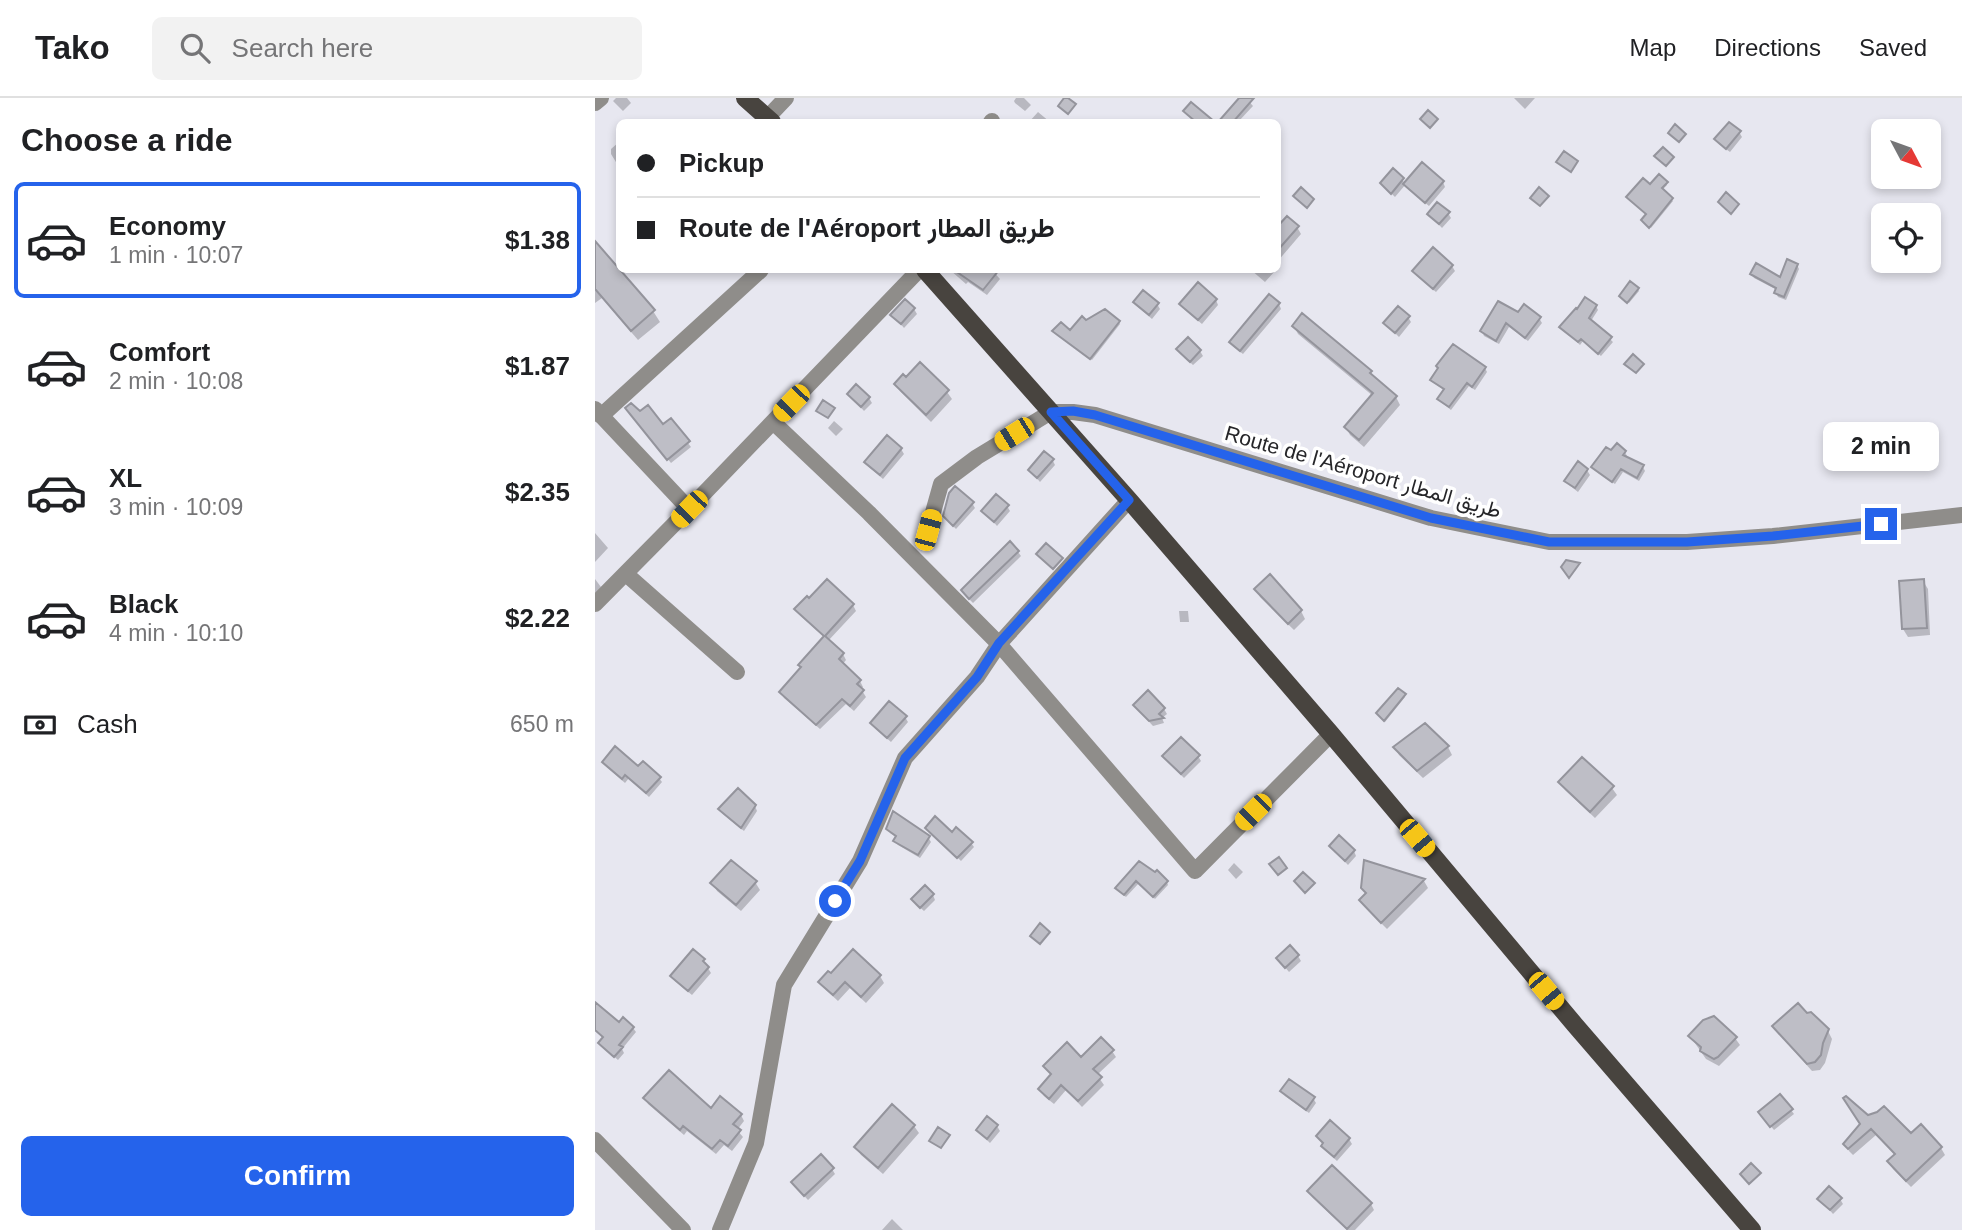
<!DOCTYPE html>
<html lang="en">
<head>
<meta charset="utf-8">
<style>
	:root { --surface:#fff; --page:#f2f2f2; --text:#202124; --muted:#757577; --line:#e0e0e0; --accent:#2563eb }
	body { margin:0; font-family:Helvetica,Vazirmatn,sans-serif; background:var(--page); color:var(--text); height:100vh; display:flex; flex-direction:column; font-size:26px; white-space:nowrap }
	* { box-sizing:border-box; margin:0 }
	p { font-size:23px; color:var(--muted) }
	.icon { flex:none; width:38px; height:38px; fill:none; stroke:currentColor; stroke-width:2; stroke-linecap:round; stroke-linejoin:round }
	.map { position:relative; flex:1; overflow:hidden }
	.details { display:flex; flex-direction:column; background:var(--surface); width:595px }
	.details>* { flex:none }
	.top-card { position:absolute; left:21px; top:21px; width:665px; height:154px; border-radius:10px; box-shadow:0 4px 10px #0003; display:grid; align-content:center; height:154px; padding:0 21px; background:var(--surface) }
	.needle { width:46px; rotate:131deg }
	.buttons { position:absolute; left:1276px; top:21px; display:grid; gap:14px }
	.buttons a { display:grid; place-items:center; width:70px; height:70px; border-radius:10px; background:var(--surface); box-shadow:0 4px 10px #0003; font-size:35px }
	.end { position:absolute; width:32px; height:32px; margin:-16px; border:9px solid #2563eb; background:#fff; box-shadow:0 0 0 4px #fff }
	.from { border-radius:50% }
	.bubble { position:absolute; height:49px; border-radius:10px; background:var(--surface); box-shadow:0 4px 10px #0003; font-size:23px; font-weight:600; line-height:49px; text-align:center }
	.car { position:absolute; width:21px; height:42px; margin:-21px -10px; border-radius:9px; box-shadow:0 0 5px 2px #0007; background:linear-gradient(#f5c518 24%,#345 0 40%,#f5c518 0 76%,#345 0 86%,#f5c518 0) }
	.top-card b { display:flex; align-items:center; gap:24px; height:66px; font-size:26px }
	.top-card b+b { border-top:2px solid var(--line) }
	.top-card i { width:18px; height:18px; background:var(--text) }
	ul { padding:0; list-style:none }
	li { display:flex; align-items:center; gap:21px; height:116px; margin:0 14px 10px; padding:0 7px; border:4px solid transparent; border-radius:10px }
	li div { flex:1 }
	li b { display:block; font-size:26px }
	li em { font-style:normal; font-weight:600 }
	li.active { border-color:var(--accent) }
	li>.icon { width:63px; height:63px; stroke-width:1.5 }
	h2 { padding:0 21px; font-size:32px; line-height:84px }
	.pay { display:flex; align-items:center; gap:18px; height:77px; padding:0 21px; font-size:26px }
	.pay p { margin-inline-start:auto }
	.cta { display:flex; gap:14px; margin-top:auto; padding:14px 21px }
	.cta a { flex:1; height:80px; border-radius:10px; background:var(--accent); color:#fff; font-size:28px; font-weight:600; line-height:80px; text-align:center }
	header { display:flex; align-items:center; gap:42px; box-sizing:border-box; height:98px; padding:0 35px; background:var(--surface); border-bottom:2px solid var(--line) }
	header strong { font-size:33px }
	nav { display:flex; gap:38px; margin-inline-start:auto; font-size:24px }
	.search { width:490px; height:63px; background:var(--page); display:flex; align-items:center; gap:18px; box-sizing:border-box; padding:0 24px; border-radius:10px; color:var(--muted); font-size:26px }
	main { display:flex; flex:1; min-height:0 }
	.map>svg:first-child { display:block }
</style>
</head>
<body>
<header>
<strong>Tako</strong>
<div class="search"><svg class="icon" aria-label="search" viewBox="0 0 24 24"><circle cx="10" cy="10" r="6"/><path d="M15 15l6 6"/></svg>Search here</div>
<nav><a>Map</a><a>Directions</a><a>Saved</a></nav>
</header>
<main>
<section class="details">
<h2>Choose a ride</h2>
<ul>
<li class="active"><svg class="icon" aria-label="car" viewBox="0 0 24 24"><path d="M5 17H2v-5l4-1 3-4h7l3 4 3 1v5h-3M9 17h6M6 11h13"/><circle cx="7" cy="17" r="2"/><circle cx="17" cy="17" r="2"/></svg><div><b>Economy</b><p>1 min · 10:07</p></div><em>$1.38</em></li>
<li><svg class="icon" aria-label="car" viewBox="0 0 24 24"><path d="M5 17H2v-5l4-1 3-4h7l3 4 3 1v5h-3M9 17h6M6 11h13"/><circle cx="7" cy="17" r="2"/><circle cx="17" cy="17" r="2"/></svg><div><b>Comfort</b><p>2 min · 10:08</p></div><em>$1.87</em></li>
<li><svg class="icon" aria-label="car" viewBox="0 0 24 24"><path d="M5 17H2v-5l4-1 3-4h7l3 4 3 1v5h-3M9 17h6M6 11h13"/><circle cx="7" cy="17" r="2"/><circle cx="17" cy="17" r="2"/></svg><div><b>XL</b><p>3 min · 10:09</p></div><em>$2.35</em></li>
<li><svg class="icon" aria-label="car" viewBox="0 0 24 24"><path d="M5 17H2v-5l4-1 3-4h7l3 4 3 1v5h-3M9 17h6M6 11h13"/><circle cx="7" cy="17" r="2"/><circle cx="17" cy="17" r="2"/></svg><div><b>Black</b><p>4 min · 10:10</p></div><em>$2.22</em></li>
</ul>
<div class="pay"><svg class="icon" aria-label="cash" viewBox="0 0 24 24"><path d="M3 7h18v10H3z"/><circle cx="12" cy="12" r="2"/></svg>Cash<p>650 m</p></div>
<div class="cta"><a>Confirm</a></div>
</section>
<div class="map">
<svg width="1367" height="1132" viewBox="0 0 1367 1132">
	<rect width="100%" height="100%" fill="#e7e7f0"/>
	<!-- shadow -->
	<path fill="#0003" d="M21 0H32L36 5 28 13 18 3Z
		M421 0H429L436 7 430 13 420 5 419 3Z
		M646 0H651L658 8 643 24H625Z
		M919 0H940L930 11Z
		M443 14 455 24H434Z
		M1144 34 1147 39 1135 54 1124 46 1122 41Z
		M24 44V69L16 56V51Z
		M798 73 811 86 848 84 850 89 834 108 813 91 811 86 800 99 787 86Z
		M1071 85 1072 87 1067 92 1078 103 1056 130 1049 124 1053 117 1055 88Z
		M853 115 856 120 847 130 834 116Z
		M702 129 706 136 682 164V131Z
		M0 145 58 213 65 224 43 242 7 200 0 205Z
		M1202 167 1204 171 1191 202 1183 199 1181 195 1182 192 1159 180 1157 176 1186 182Z
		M857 168 860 173 841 194 822 178 819 173Z
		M355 172H397L405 181 392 197 373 184 371 186Z
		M656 172H681L670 184Z
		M1043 191 1044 193 1034 205 1027 200Z
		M621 202 623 207 607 226 589 211 586 206Z
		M540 205 562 206 565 211 557 221 543 209Z
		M684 206 686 211 648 256 639 249 636 244Z
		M1001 208 1003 212 996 223 1018 244 1006 258 988 243 985 247 966 229Z
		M319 211 322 216 309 230 298 217Z
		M923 217 944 220 947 225 933 243 914 229 904 246 889 238 887 233Z
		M813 219 816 224 804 239 790 225Z
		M491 224H524L525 226 497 262 460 235 475 234Z
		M699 228 775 274 779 280 801 299 805 307 769 349 755 337 751 329 778 298 703 236Z
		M605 253 608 258 598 267 586 256Z
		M890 270 892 274 880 292 874 288 856 312 847 305 844 301 850 293 839 285 837 282Z
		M301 286 352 294 357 301 336 324 306 294Z
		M254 296 274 300 277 305 269 313Z
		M35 315 68 329 75 322 96 349 76 365Z
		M239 323 248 331 241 338 233 330Z
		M292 339 306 351 309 356 288 381 274 369 271 364Z
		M1030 354 1032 358 1030 360 1048 369 1050 373 1044 383 1028 374 1020 386 1001 373 999 369 1016 355Z
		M458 363 460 367 445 384 435 372Z
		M992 372 995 377 983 394 974 387 971 383Z
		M377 405 380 410 361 431 353 423 350 418Z
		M412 408 415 413 402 428 389 413Z
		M0 435 13 450 0 464Z
		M423 454 426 458 378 505 370 497 368 493Z
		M0 481 6 489 0 496Z
		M1328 483 1333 491 1335 537 1313 539 1308 531 1306 484Z
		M661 491 706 513 710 521 699 532 665 499Z
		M258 507 261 513 233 543 248 556 251 562 247 567 265 583 268 589 266 591 271 599 259 613 251 606 225 631 189 600 186 594 229 539 205 517 202 512Z
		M584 513H593L594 524H585Z
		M809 598 810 599 790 624 784 617Z
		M569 611 572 616 567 620 569 625 558 628 543 612Z
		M310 619 313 624 296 644 280 630 277 625Z
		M853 649 857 657 828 680 804 657 800 650Z
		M603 658 606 663 589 680 572 663Z
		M9 664 43 670 64 680 67 684 54 699 34 680 30 685 12 669Z
		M965 684 1017 690 1022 697 1000 720 970 692Z
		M160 708 162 713 149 733 128 716 125 711Z
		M293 730 333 739 336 744 325 760 303 747 300 743 302 740 295 735Z
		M332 730 357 736 376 745 379 749 366 763Z
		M736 749 759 753 761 758 753 767Z
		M771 764 829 783 833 790 792 831 771 810 766 802 772 796Z
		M544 765 572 784 573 787 560 801 544 785 531 799 524 793Z
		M639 765 648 774 641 781 633 772Z
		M160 784 165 792 146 813 122 793 118 785Z
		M338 797 340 802 329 813 321 806Z
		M703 858 706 863 694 874 683 861Z
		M108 862 116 875 97 897 80 883 77 878Z
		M285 878 289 885 271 905 255 890 243 903 230 891 226 884Z
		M0 904 24 927 38 930 41 934 27 951 29 955 23 962 8 949 5 945 9 941 0 933Z
		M1180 928 1233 933 1237 941 1230 965 1225 972 1217 973 1184 936Z
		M1095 938 1140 940 1145 947 1124 968 1111 961Z
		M517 953 521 959 502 977 509 987 487 1009 471 992 459 1006 449 998 445 992 457 978 450 969Z
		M687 993 718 1000 721 1005 714 1015 690 998Z
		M50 1000 146 1017 149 1023 142 1032 148 1039 137 1053 129 1047 121 1056 92 1033 89 1037 53 1006Z
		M1196 1012 1199 1016 1179 1032 1168 1019Z
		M1273 1019 1346 1050 1350 1057 1316 1089 1298 1071 1294 1063 1300 1057 1281 1037 1258 1057 1254 1053 1250 1046Z
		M735 1025 754 1041 757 1046 742 1063 731 1053 728 1048 730 1046 723 1038Z
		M319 1028 324 1035 288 1076 266 1057 261 1049Z
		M402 1028 405 1033 395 1045 383 1033Z
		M237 1071 240 1076 213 1102 201 1089Z
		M714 1093 776 1106 779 1112 760 1132H752L717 1099Z
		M1225 1101H1245L1248 1106 1238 1116Z
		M297 1121 308 1132H287Z"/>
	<!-- building -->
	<path fill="#bebec6" stroke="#94949c" stroke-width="2" d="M469 0H473L481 6 473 16 463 8Z
		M644 0H659L638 24H623Z
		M596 4 620 24H601L588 13Z
		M833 12 843 21 835 30 825 21Z
		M1134 24 1146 33 1131 51 1119 41Z
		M1080 26 1091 36 1084 44 1073 35Z
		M1068 49 1079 59 1071 68 1059 58Z
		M969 53 983 63 976 74 961 64Z
		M827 64 849 83 830 105 808 86Z
		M798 70 809 80 796 96 785 85Z
		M1064 76 1073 84 1067 90 1078 100 1054 130 1046 122 1051 116 1031 99 1048 80 1055 86Z
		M706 89 719 101 712 110 698 98Z
		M944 89 954 98 945 108 935 100Z
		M1131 94 1144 106 1136 116 1123 104Z
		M842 104 855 114 844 126 832 116Z
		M692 118 704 128 682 153V129Z
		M0 143 60 212 36 233 0 191Z
		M838 149 858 167 838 191 817 173Z
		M1192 161 1203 166 1189 199 1179 195 1181 190 1155 176 1161 165 1185 179Z
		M359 172H404L388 192Z
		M1035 183 1044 190 1032 205 1024 198Z
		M603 184 622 201 603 222 584 206Z
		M548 192 564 205 554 217 538 204Z
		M674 196 685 205 645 253 634 244Z
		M990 199 1002 207 994 220 1017 239 1003 256 986 241 983 244 964 229 981 210 982 211Z
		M310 201 320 210 306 226 295 217Z
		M903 203 923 214 929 206 946 219 930 240 911 225 901 243 885 233Z
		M803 208 815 218 800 235 788 225Z
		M510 211 525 223 495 261 457 233 466 224 475 232 487 218 491 222Z
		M707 215 777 273 775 275 802 298 764 342 749 329 778 295 697 228Z
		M593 239 606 252 595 264 581 251Z
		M858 246 891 269 877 289 872 285 854 309 842 301 849 291 835 282 843 270 841 268Z
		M1038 256 1049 266 1041 275 1029 266Z
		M325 264 354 292 331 317 299 286 308 276 311 279Z
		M261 286 275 299 266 309 252 296Z
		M228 302 240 310 233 320 221 313Z
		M36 305 45 313 53 307 68 326 76 320 95 343 72 362 30 310Z
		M292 337 307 350 285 377 269 364Z
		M1022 345 1031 353 1028 357 1049 367 1042 380 1026 371 1017 384 996 369 1011 349 1016 352Z
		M449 353 459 361 442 380 433 372Z
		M983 363 993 371 980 390 969 383Z
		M360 388 379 404 358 428 348 418 354 395Z
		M401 396 414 407 399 424 386 413Z
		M415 443 424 453 374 501 366 492Z
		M451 445 468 460 458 471 441 456Z
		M971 462 985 465 974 480 966 469Z
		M675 476 707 512 693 526 659 491Z
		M232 481 259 506 230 538 249 555 244 561 266 582 262 586 269 592 255 608 247 601 221 627 184 594 206 569 203 567 229 538 199 511 212 498 214 500Z
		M1329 481 1332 530 1307 531 1304 483Z
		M803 590 811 596 789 623 781 615Z
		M553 592 570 610 564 616 569 620 554 623 538 607Z
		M294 603 312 618 292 640 275 625Z
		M830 625 854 648 822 673 798 649Z
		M586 639 605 657 586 676 567 658Z
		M20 648 43 668 48 663 66 679 51 695 30 677 27 681 7 664Z
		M987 659 1019 688 995 714 963 684Z
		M143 690 161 707 146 730 123 711Z
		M298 713 335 738 323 757 298 743 301 738 291 731Z
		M340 718 357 734 361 729 378 744 362 760 330 730Z
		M744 737 760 752 750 763 734 748Z
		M684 759 692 770 683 777 674 766Z
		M136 762 162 783 141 807 115 785Z
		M769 762 830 781 786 825 764 802 771 795 766 790Z
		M544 763 560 774 562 772 573 783 558 799 541 783 529 797 520 790Z
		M708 774 720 785 710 795 699 783Z
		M330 787 339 796 325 810 316 801Z
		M445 825 455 834 445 846 435 838Z
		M695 847 704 857 690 870 681 860Z
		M98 851 110 861 108 863 114 869 93 893 75 878Z
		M258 851 286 877 266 899 250 884 238 897 223 884 233 873 236 875Z
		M0 904 24 924 28 919 39 929 24 947 28 949 19 959 3 945 8 939 0 932Z
		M1203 905 1212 915 1216 914 1234 931 1228 945 1226 957 1220 964 1212 966 1177 928Z
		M1119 918 1142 939 1123 959 1119 961 1105 953 1106 949 1093 938 1108 922Z
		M506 939 519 952 498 971 507 979 483 1003 466 987 454 1001 443 991 456 976 448 968 472 944 486 959Z
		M74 972 116 1010 125 998 147 1016 138 1026 146 1032 133 1048 125 1042 117 1051 88 1028 85 1032 48 1000Z
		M694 981 720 999 711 1012 685 993Z
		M1185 996 1198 1011 1175 1029 1163 1014Z
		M1251 998 1273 1017 1282 1014 1289 1008 1316 1035 1326 1026 1347 1049 1311 1083 1292 1063 1300 1056 1276 1031 1253 1051 1248 1046 1265 1026 1248 1000Z
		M297 1006 320 1027 283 1070 259 1049Z
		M392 1018 403 1027 392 1041 381 1032Z
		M735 1022 755 1040 739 1059 726 1048 728 1045 721 1038Z
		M343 1029 355 1037 346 1050 334 1043Z
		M226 1056 239 1070 209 1098 196 1084Z
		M1156 1065 1166 1075 1154 1086 1145 1076Z
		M737 1067 777 1105 752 1131 712 1093Z
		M1234 1088 1247 1100 1235 1112 1222 1101Z"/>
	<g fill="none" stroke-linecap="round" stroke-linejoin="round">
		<!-- minor -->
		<path stroke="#8f8d8a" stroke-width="16" d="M0 5 6 0
			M172 20 191 0
			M396 24 397 23
			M0 311 94 411
			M6 318 166 172
			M178 324 274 415 404 546 600 773 736 636
			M333 432 346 386 382 359 456 314H478L500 317 836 420 954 444H1092L1178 438 1367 417
			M31 476 142 574
			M0 506 94 411 324 172
			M0 1042 88 1132
			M125 1132 161 1045 189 887 265 763 310 660 382 579 404 546 534 402"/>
		<!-- major -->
		<path stroke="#48443f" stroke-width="18" d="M150 0 177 24
			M330 172 534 402 736 636 980 927 1157 1132"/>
	</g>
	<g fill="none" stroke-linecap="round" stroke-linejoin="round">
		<!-- route -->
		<path stroke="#2563eb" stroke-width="9" d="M240 803 265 763 310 660 382 579 404 545 534 402 456 314 478 313 500 317 836 420 954 444H1092L1178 438 1286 426"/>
	</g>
	<g text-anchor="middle" stroke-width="7" stroke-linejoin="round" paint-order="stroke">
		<!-- street labels -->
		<g font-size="21" fill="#262629" stroke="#fff">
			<text transform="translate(768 374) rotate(16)" y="7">Route de l'Aéroport طريق المطار</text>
		</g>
	</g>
</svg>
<div class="buttons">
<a><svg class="needle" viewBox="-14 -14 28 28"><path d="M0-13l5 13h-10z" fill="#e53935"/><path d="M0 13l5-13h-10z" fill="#757577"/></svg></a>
<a><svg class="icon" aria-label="locate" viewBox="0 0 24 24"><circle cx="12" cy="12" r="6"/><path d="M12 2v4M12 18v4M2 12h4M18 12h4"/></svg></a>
</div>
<i class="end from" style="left:240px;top:803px"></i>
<i class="end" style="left:1286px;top:426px"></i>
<div class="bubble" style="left:1228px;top:324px;width:116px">2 min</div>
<i class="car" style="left:196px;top:305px;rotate:224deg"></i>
<i class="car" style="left:419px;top:336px;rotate:238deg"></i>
<i class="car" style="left:94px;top:411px;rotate:224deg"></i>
<i class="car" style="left:333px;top:432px;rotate:15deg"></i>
<i class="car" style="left:658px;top:714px;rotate:225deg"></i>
<i class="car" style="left:822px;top:740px;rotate:140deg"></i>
<i class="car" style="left:951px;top:893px;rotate:140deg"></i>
<div class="top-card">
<b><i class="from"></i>Pickup</b>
<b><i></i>Route de l'Aéroport طريق المطار</b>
</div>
</div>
</main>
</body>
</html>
